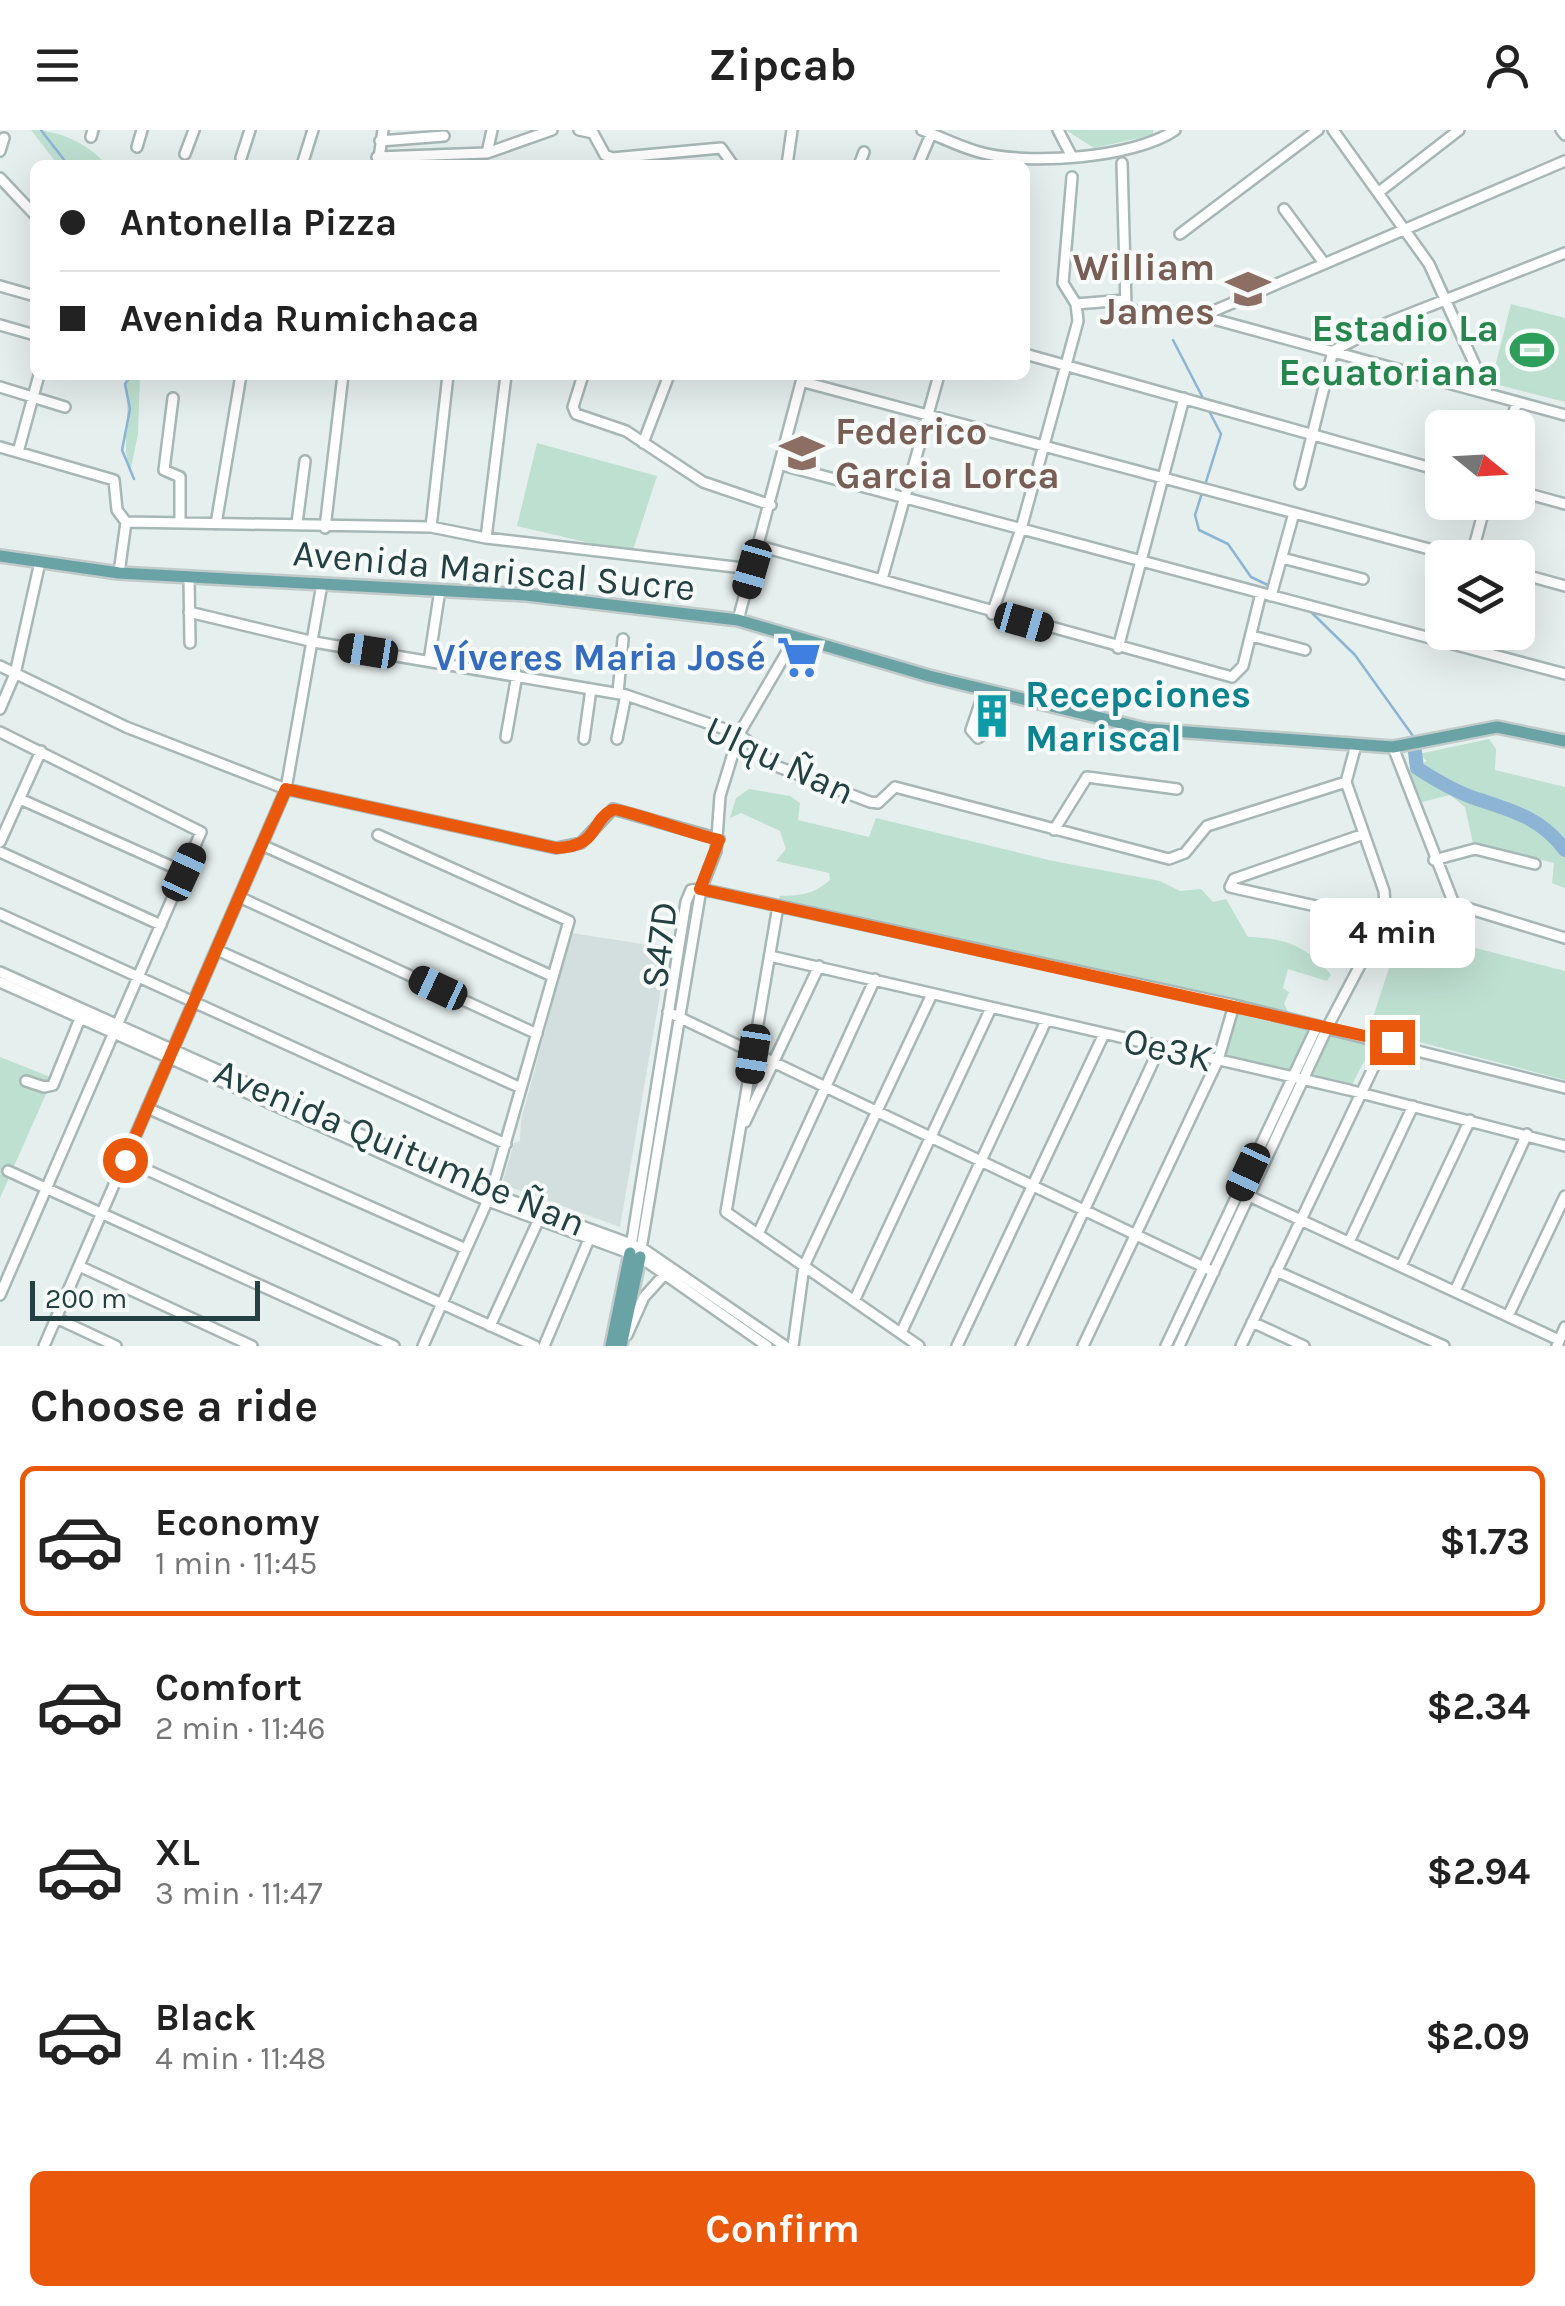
<!DOCTYPE html>
<html lang="en">
<head>
<meta charset="utf-8">
<style>
	:root { --surface:#fff; --page:#f6f6f6; --text:#222; --muted:#767676; --line:#e0e0e0; --accent:#ea580c }
	body { margin:0; font-family:Karla,sans-serif; background:var(--page); color:var(--text); height:100vh; display:flex; flex-direction:column; font-size:38px; white-space:nowrap }
	* { box-sizing:border-box; margin:0 }
	p { font-size:32px; color:var(--muted) }
	.icon { flex:none; width:55px; height:55px; fill:none; stroke:currentColor; stroke-width:2; stroke-linecap:round; stroke-linejoin:round }
	.map { position:relative; height:1216px; overflow:hidden }
	.details { display:flex; flex-direction:column; background:var(--surface); flex:1 }
	.details>* { flex:none }
	.hud { position:absolute; left:30px; top:30px; width:1000px; height:220px; border-radius:15px; box-shadow:0 10px 40px #0002; display:grid; align-content:center; height:220px; padding:0 30px; background:var(--surface) }
	.needle { width:65px; rotate:108deg }
	.buttons { position:absolute; left:1425px; top:280px; display:grid; gap:20px }
	.buttons a { display:grid; place-items:center; width:110px; height:110px; border-radius:15px; background:var(--surface); box-shadow:0 10px 40px #0002; font-size:50px }
	.scale { position:absolute; left:30px; bottom:25px; width:230px; box-sizing:border-box; padding-left:10px; border:5px solid #234142; border-top:0; font-size:28px; line-height:35px; white-space:nowrap; color:#234142; -webkit-text-stroke:8px #f6fbfa; paint-order:stroke }
	.end { position:absolute; width:45px; height:45px; margin:-22px; border:12px solid #ea580c; background:#fff; box-shadow:0 0 0 5px #fff }
	.from { border-radius:50% }
	.bubble { position:absolute; height:70px; border-radius:15px; background:var(--surface); box-shadow:0 10px 40px #0002; font-size:32px; font-weight:700; line-height:70px; text-align:center }
	.car { position:absolute; width:30px; height:60px; margin:-30px -15px; border-radius:12px; box-shadow:0 0 8px 2px #0007; background:linear-gradient(#222 24%,#8ab4d8 0 40%,#222 0 76%,#8ab4d8 0 86%,#222 0) }
	.hud b { display:flex; align-items:center; gap:35px; height:95px; font-size:38px }
	.hud b+b { border-top:2px solid var(--line) }
	.hud i { width:25px; height:25px; background:var(--text) }
	ul { padding:0; list-style:none }
	li { display:flex; align-items:center; gap:30px; height:150px; margin:0 20px 15px; padding:0 10px; border:5px solid transparent; border-radius:15px }
	li div { flex:1 }
	li b { display:block; font-size:38px }
	li em { font-style:normal; font-weight:700 }
	li.current { border-color:var(--accent) }
	li>.icon { width:90px; height:90px; stroke-width:1.5 }
	h2 { padding:0 30px; font-size:45px; line-height:120px }
	.cta { display:flex; gap:20px; margin-top:auto; padding:20px 30px }
	.cta a { flex:1; height:115px; border-radius:15px; background:var(--accent); color:#fff; font-size:40px; font-weight:700; line-height:115px; text-align:center }
	header { display:flex; justify-content:space-between; align-items:center; height:130px; padding:0 30px; background:var(--surface); font-size:45px; font-weight:700 }
	.map>svg:first-child { display:block }
</style>
</head>
<body>
<header><svg class="icon" aria-label="menu" viewBox="0 0 24 24"><path d="M4 6h16M4 12h16M4 18h16"/></svg>Zipcab<svg class="icon" aria-label="person" viewBox="0 0 24 24"><circle cx="12" cy="8" r="4"/><path d="M4 21q1-7 8-7t8 7"/></svg></header>
<div class="map">
<svg width="1565" height="1216" viewBox="0 0 1565 1216">
	<rect width="100%" height="100%" fill="#e5efed"/>
	<!-- built -->
	<path fill="#d3dfde" d="M572 803 668 818 620 1097 502 1054 514 1013 520 1011 521 990Z"/>
	<!-- green -->
	<path fill="#bee0d1" d="M31 0C59 0 87 13 107 35H58Z
		M1066 0H1153V5L1094 18Z
		M1511 174 1565 188V272L1491 253Z
		M131 245H140L138 304 130 342C120 312 132 285 125 254Z
		M537 313 657 346 632 423 517 396Z
		M1489 609 1496 619 1495 640 1565 657V758L1552 753 1554 733 1473 713 1465 677 1450 665 1422 672 1409 640 1427 631 1419 624Z
		M749 659 790 666 800 673 798 690 869 707 876 688 1053 731 1160 751 1180 761 1201 759 1213 772 1226 769 1248 807C1285 808 1307 816 1331 845L1327 851 1288 839 1283 858 1289 862 1284 874 1289 883 779 769 780 766C801 765 813 765 830 750L829 743 776 731 786 719 780 701 741 683 730 688 736 668Z
		M1402 799 1565 841V950L1369 899Z
		M1236 884 1308 900 1289 940 1224 926Z
		M1327 898 1376 909 1349 960 1302 950Z
		M0 927 53 948 0 1068Z"/>
	<g fill="none" stroke-linecap="round" stroke-linejoin="round">
		<!-- stream -->
		<path stroke="#8cb4d4" stroke-width="2.5" d="M41 0 68 35
			M792 35 794 16
			M1173 210 1205 272
			M131 245 125 254 130 279 122 320 134 349
			M1205 355 1221 304 1208 279
			M1202 363 1195 385 1199 400 1228 414 1251 447 1270 456
			M1309 480 1355 525 1413 606"/>
		<!-- river -->
		<path stroke="#8cb4d4" stroke-width="14" d="M1415 622 1417 638C1437 651 1457 663 1480 670 1514 681 1542 689 1565 720"/>
		<!-- minor casing -->
		<g stroke="#a7b7b6" stroke-width="14">
			<path id="minor" d="M579 0 593 3 605 25 612 28 721 18 733 35
				M922 0C941 7 960 17 979 22 1027 36 1135 28 1175 0
				M1058 0 1071 25
				M1333 0 1429 134 1488 264
				M1561 0 1565 5
				M91 7 93 0
				M380 11 444 6
				M137 17 142 0
				M0 21 4 8
				M487 23 492 0
				M185 24 194 0
				M377 27 487 23 552 0
				M241 28 250 0
				M1565 31 1202 186 1565 285
				M1122 33 1126 176 1143 185 1202 186
				M302 35 313 0
				M378 35 383 0
				M787 35 792 0
				M859 35 864 22
				M918 35 931 4
				M0 48 35 85
				M1379 62 1459 0
				M1284 79 1324 133
				M1180 104 1318 0
				M0 156 35 166
				M1076 174 1125 170
				M0 195 35 205
				M1025 224 1442 341
				M583 245 573 277 576 284 626 301 703 352 771 375
				M804 252 1463 428
				M0 257 65 277
				M173 268 164 340 180 347V393
				M1509 298 1517 272
				M643 313 669 245
				M0 317 114 350 117 380 126 392
				M18 322 39 245
				M782 335 1565 544
				M1300 354 1333 221 1389 192 1565 123
				M1518 361 1565 374
				M126 392 431 397 486 408 752 439
				M297 393 305 331
				M216 394 241 245
				M431 397 448 245
				M325 398 343 245
				M486 408 506 245
				M759 416 1232 547 1243 536 1261 463
				M1282 428 1363 449
				M1471 428 1486 372
				M119 443 126 392
				M1518 443 1565 456
				M189 448 190 513
				M882 449 939 245
				M1271 466 1294 383
				M189 482 314 512 626 565 739 604 776 636 870 672 878 673 895 657 1169 729 1185 723 1207 696 1346 652
				M992 484 1021 399 1078 191 1076 174 1063 153 1072 47
				M738 490 803 245
				M1252 506 1305 520
				M1118 518 1184 268
				M429 531 440 460
				M0 536 126 597 286 659 556 718 581 713 613 679 719 709
				M985 559 971 600 978 608 987 601
				M618 563 623 509
				M0 579 15 544 40 432
				M0 602 201 702 0 1165
				M506 607 517 545
				M584 609 591 559
				M617 609 626 565
				M1393 617 1454 774 1565 808
				M20 669 184 742
				M1054 700 1087 647 1177 659
				M1364 704 1234 749 1230 757 1384 791
				M378 705 569 791 491 1063 423 1216
				M0 712 41 621
				M262 715 552 846
				M0 722 161 795
				M1434 730 1475 719 1535 734
				M701 759 1234 875 1565 958
				M239 767 537 904
				M778 776 726 1082 919 1216
				M0 784 506 1014
				M217 820 521 958
				M770 826 1349 960 1565 1016
				M0 842 491 1063 642 1118 785 1216
				M0 852 488 1071 640 1127 767 1216
				M668 882 1214 1142
				M26 951 44 957 53 955 81 886
				M147 978 466 1119
				M745 992 819 836
				M125 1030 535 1216
				M8 1041 394 1216
				M1249 1066 1559 1210
				M758 1104 875 849
				M1349 1112 1413 976
				M631 1117 686 772 691 760 701 759
				M641 1119 701 759 716 721 720 666 739 604 795 508
				M79 1136 252 1216
				M1401 1136 1470 990
				M1276 1141 1444 1216
				M1455 1161 1527 1004
				M854 1171 991 878
				M1508 1186 1565 1066
				M56 1188 116 1216
				M1252 1192 1304 1216
				M490 1196 539 1089
				M901 1203 1046 891
				M627 1205 644 1167 664 1145
				M44 1216 286 659 322 454
				M544 1216 590 1107
				M793 1216 804 1136 932 864
				M957 1216 1104 904
				M1021 1216 1160 917
				M1083 1216 1218 930 1234 875
				M1166 1216 1317 896
				M1179 1216 1327 898 1386 786 1384 761 1346 652 1356 615
				M1241 1216 1386 911
				M1557 1216 1565 1197"/>
		</g>
		<!-- major casing -->
		<g stroke="#c1caca" stroke-width="16">
			<path id="major" d="M0 426 119 443 526 465 738 490 929 546 1146 599 1393 617 1497 597 1565 611
				M611 1216 630 1123
				M621 1216 640 1127"/>
		</g>
		<!-- minor -->
		<use href="#minor" stroke="#fff" stroke-width="9"/>
		<!-- major -->
		<use href="#major" stroke="#69a3a5" stroke-width="11"/>
	</g>
	<g fill="none" stroke-linecap="round" stroke-linejoin="round">
		<!-- route -->
		<path stroke="#ea580c" stroke-width="12" d="M125 1030 286 659 556 718C599 717 590 692 612 680 618 677 701 707 719 710L700 759 1392 912"/>
	</g>
	<!-- icons -->
	<defs>
		<g id="school-bare" transform="scale(3.45)"><path d="M0-5L7-2L0 1L-7-2ZM-4 1L0 2.5L4 1V4Q0 6-4 4Z" fill="#8d6e63" stroke="#f6fbfa" stroke-width="2.5" paint-order="stroke"/></g>
		<g id="stadium-bare" transform="scale(3.45)"><path d="M0-5a6.5 5 0 1 0 0 10a6.5 5 0 1 0 0-10ZM-3.5-1.8h7v3.6h-7Z" fill="#2e9e5b" stroke="#f6fbfa" stroke-width="2.5" paint-order="stroke"/></g>
		<g id="supermarket-bare" transform="scale(3.45)"><path d="M-6-5.5h2.5l.6 2H6L4.5 2H-2.5L-4.4-4H-6ZM-1.5 3.2a1.3 1.3 0 1 0 .1 0ZM3 3.2a1.3 1.3 0 1 0 .1 0Z" fill="#3f7fe0" stroke="#f6fbfa" stroke-width="2.5" paint-order="stroke"/></g>
		<g id="building-bare" transform="scale(3.45)"><path d="M-4-6H4V6H1V3H-1V6H-4ZM-2.5-4.3h1.7v1.8h-1.7ZM.8-4.3h1.7v1.8H.8ZM-2.5-1h1.7V.8h-1.7ZM.8-1h1.7V.8H.8Z" fill="#0f9aa8" stroke="#f6fbfa" stroke-width="2.5" paint-order="stroke"/></g>
	</defs>
	<g fill-rule="evenodd">
		<use href="#school-bare" x="1248" y="159"/>
		<use href="#stadium-bare" x="1532" y="220"/>
		<use href="#school-bare" x="802" y="323"/>
		<use href="#supermarket-bare" x="799" y="527"/>
		<use href="#building-bare" x="992" y="586"/>
	</g>
	<g text-anchor="middle" stroke-width="8" stroke-linejoin="round" paint-order="stroke">
		<!-- education labels -->
		<g font-size="38" font-weight="bold" fill="#785e54" stroke="#f6fbfa" text-anchor="end">
			<text x="1215" y="150">William<tspan x="1215" dy="44">James</tspan></text>
			<text x="835" y="314" text-anchor="start">Federico<tspan x="835" dy="44">Garcia Lorca</tspan></text>
		</g>
		<!-- leisure labels -->
		<g font-size="38" font-weight="bold" fill="#27864d" stroke="#f6fbfa" text-anchor="end">
			<text x="1499" y="211">Estadio La<tspan x="1499" dy="44">Ecuatoriana</tspan></text>
		</g>
		<!-- street labels -->
		<g font-size="38" fill="#234142" stroke="#f6fbfa">
			<text transform="translate(494 440) rotate(5)" y="13">Avenida Mariscal Sucre</text>
			<text transform="translate(780 630) rotate(25)" y="13">Ulqu Ñan</text>
			<text transform="translate(659 815) rotate(-83)" y="13">S47D</text>
			<text transform="translate(1168 919) rotate(13)" y="13">Oe3K</text>
			<text transform="translate(400 1017) rotate(23)" y="13">Avenida Quitumbe Ñan</text>
		</g>
		<!-- shop labels -->
		<g font-size="38" font-weight="bold" fill="#366cbe" stroke="#f6fbfa" text-anchor="end">
			<text x="766" y="540">Víveres Maria José</text>
		</g>
		<!-- culture labels -->
		<g font-size="38" font-weight="bold" fill="#0d838f" stroke="#f6fbfa" text-anchor="start">
			<text x="1025" y="577">Recepciones<tspan x="1025" dy="44">Mariscal</tspan></text>
		</g>
	</g>
</svg>
<div class="buttons">
<a><svg class="needle" viewBox="-14 -14 28 28"><path d="M0-13l5 13h-10z" fill="#e53935"/><path d="M0 13l5-13h-10z" fill="#767676"/></svg></a>
<a><svg class="icon" aria-label="layers" viewBox="0 0 24 24"><path d="M12 4l9 5-9 5-9-5zM3 14l9 5 9-5"/></svg></a>
</div>
<div class="scale">200 m</div>
<i class="end from" style="left:125px;top:1030px"></i>
<i class="end" style="left:1392px;top:912px"></i>
<div class="bubble" style="left:1310px;top:768px;width:165px">4 min</div>
<i class="car" style="left:752px;top:439px;rotate:196deg"></i>
<i class="car" style="left:1024px;top:492px;rotate:106deg"></i>
<i class="car" style="left:368px;top:521px;rotate:279deg"></i>
<i class="car" style="left:184px;top:742px;rotate:25deg"></i>
<i class="car" style="left:438px;top:858px;rotate:295deg"></i>
<i class="car" style="left:753px;top:924px;rotate:189deg"></i>
<i class="car" style="left:1248px;top:1042px;rotate:205deg"></i>
<div class="hud">
<b><i class="from"></i>Antonella Pizza</b>
<b><i></i>Avenida Rumichaca</b>
</div>
</div>
<section class="details">
<h2>Choose a ride</h2>
<ul>
<li class="current"><svg class="icon" aria-label="car" viewBox="0 0 24 24"><path d="M5 17H2v-5l4-1 3-4h7l3 4 3 1v5h-3M9 17h6M6 11h13"/><circle cx="7" cy="17" r="2"/><circle cx="17" cy="17" r="2"/></svg><div><b>Economy</b><p>1 min · 11:45</p></div><em>$1.73</em></li>
<li><svg class="icon" aria-label="car" viewBox="0 0 24 24"><path d="M5 17H2v-5l4-1 3-4h7l3 4 3 1v5h-3M9 17h6M6 11h13"/><circle cx="7" cy="17" r="2"/><circle cx="17" cy="17" r="2"/></svg><div><b>Comfort</b><p>2 min · 11:46</p></div><em>$2.34</em></li>
<li><svg class="icon" aria-label="car" viewBox="0 0 24 24"><path d="M5 17H2v-5l4-1 3-4h7l3 4 3 1v5h-3M9 17h6M6 11h13"/><circle cx="7" cy="17" r="2"/><circle cx="17" cy="17" r="2"/></svg><div><b>XL</b><p>3 min · 11:47</p></div><em>$2.94</em></li>
<li><svg class="icon" aria-label="car" viewBox="0 0 24 24"><path d="M5 17H2v-5l4-1 3-4h7l3 4 3 1v5h-3M9 17h6M6 11h13"/><circle cx="7" cy="17" r="2"/><circle cx="17" cy="17" r="2"/></svg><div><b>Black</b><p>4 min · 11:48</p></div><em>$2.09</em></li>
</ul>
<div class="cta"><a>Confirm</a></div>
</section>
</body>
</html>
